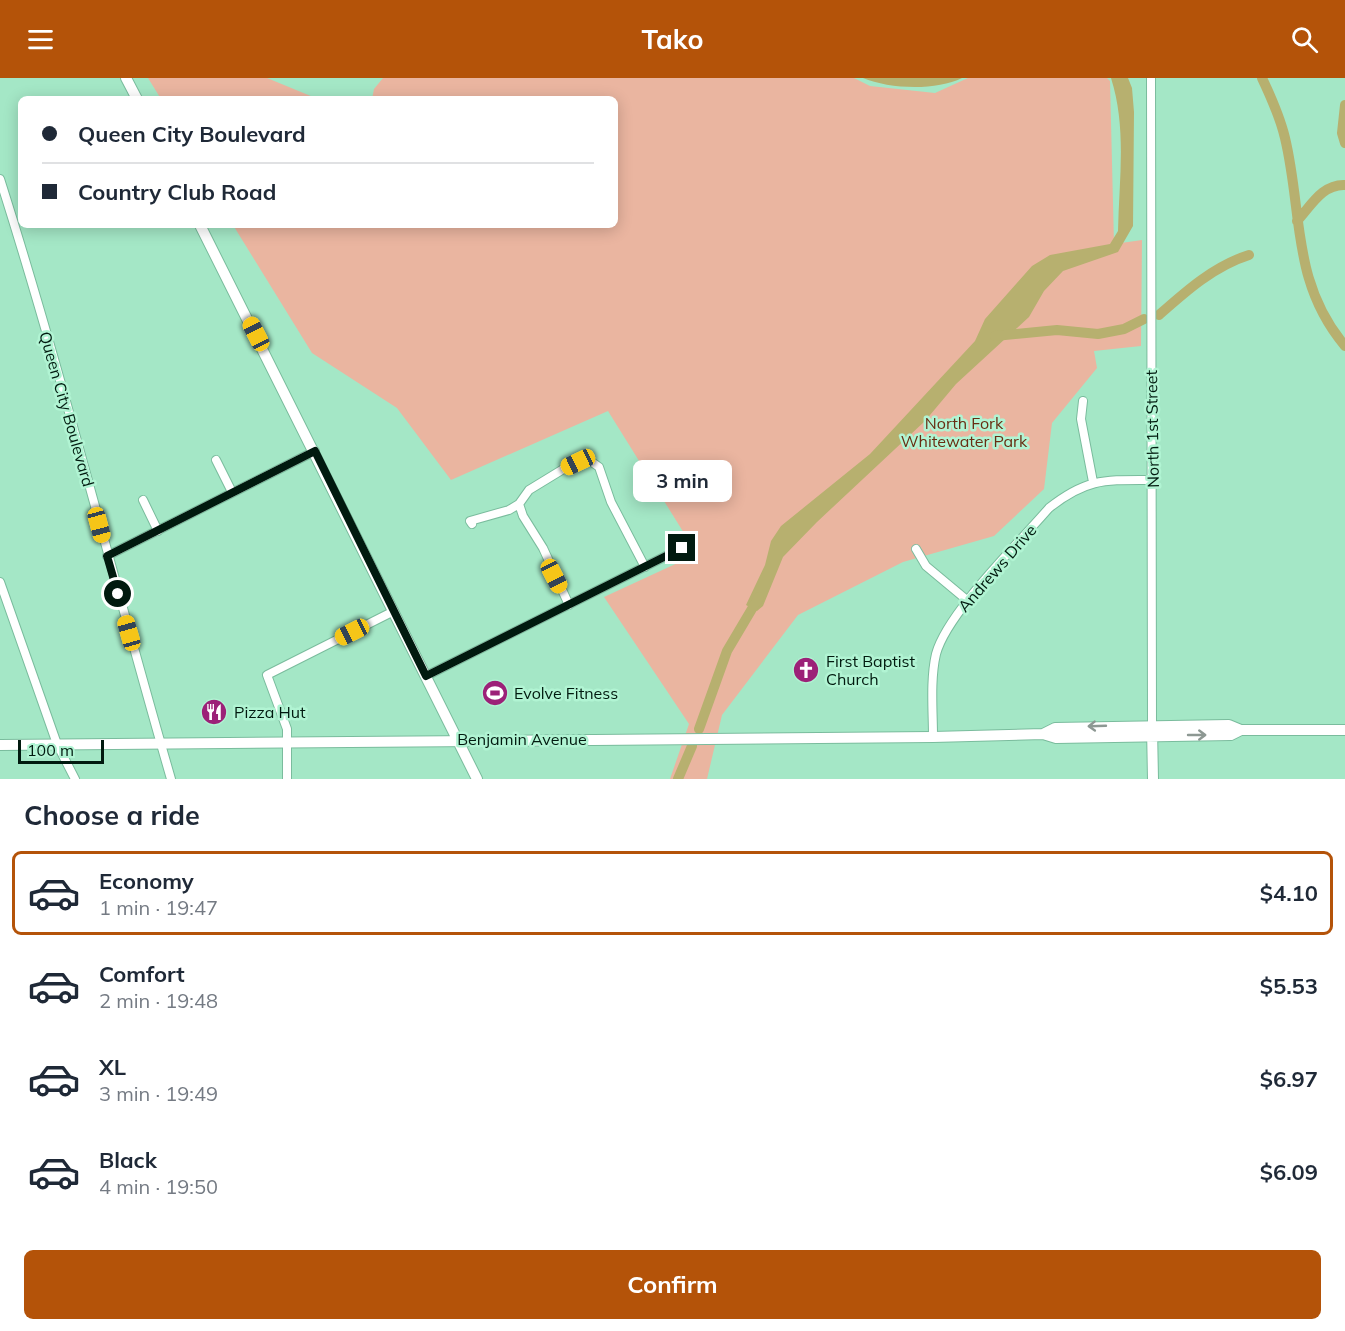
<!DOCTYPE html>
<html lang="en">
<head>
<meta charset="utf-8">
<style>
	:root { --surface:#fff; --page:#f6f6f7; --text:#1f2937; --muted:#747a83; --line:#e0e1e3; --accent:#b45309 }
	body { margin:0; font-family:Mulish,sans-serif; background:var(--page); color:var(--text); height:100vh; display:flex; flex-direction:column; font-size:22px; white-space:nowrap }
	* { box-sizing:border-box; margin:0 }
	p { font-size:20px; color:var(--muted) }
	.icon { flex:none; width:33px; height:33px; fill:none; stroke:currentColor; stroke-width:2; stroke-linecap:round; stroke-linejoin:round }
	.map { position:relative; height:701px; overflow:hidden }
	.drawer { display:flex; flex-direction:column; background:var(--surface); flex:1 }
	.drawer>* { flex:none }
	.top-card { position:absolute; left:18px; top:18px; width:600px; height:132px; border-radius:9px; box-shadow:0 3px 15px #0003; display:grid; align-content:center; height:132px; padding:0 24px; background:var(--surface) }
	.scale { position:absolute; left:18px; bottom:15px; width:86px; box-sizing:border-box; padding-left:6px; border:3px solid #011a0f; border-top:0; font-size:16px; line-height:21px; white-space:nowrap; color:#011a0f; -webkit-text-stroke:4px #b1f4d3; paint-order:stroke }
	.end { position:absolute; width:27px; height:27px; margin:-14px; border:8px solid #011a0f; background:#fff; box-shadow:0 0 0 3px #fff }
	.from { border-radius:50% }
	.bubble { position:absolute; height:42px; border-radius:9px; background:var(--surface); box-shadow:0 3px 15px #0003; font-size:20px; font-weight:700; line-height:42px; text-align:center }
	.car { position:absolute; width:18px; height:36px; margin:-18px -9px; border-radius:8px; box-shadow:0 0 4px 2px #0007; background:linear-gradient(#f5c518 24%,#345 0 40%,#f5c518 0 76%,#345 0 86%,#f5c518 0) }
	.top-card b { display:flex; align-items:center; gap:21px; height:57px; font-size:22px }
	.top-card b+b { border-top:2px solid var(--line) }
	.top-card i { width:15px; height:15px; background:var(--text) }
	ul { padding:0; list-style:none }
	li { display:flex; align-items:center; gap:18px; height:84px; margin:0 12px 9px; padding:0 12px; border:3px solid transparent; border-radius:9px }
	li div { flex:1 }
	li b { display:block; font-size:22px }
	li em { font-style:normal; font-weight:700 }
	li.selected { border-color:var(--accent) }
	li>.icon { width:54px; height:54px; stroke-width:1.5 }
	h2 { padding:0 24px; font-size:27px; line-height:72px }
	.button { display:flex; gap:12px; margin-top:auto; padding:12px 24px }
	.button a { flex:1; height:69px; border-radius:9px; background:var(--accent); color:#fff; font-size:24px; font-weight:700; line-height:69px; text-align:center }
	header { display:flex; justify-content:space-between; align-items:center; height:78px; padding:0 24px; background:var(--accent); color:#fff; font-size:27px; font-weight:700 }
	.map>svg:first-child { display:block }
</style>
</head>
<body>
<header><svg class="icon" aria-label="menu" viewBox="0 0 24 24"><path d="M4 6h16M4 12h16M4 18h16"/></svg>Tako<svg class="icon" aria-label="search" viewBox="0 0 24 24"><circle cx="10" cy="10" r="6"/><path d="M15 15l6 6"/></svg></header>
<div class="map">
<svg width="1345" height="701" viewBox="0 0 1345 701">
	<rect width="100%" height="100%" fill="#a4e7c6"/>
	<!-- green -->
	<path fill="#eab5a0" d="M148 0H267L318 21H161Z
		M383 0H854L870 8 935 15 968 0H1107L1110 3 1114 166 1142 162 1141 268 1094 273 1097 290 1052 345 1044 411 994 458 903 484 798 537 722 637 707 701H670L689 646 604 519 697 476 608 333 451 402 397 330 312 275 233 147H615V21H372L374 11Z"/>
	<!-- water -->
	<path fill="#b7b06f" d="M863 0H962C936 13 889 11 863 0Z
		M1111 0H1128L1132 10 1134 34 1133 148 1118 174 1063 193 1044 213 1029 239 956 306 925 343 817 444 783 479 763 528 757 533 746 527 765 487 771 463 781 448 870 376 975 263 985 241 1032 188 1050 177 1110 166 1118 153C1119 102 1127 50 1111 0Z"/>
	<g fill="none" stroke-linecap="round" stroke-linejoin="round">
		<!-- river -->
		<path stroke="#b7b06f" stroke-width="10" d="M1262 0C1271 19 1280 39 1285 60 1303 135 1291 204 1345 268
			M1345 27 1342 55 1345 65
			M1297 143C1311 128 1322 106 1345 107
			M1159 237C1186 213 1214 188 1249 177
			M995 258 1057 252 1098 256 1124 251 1144 241
			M699 651 727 573 759 519
			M678 701 692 668"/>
		<!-- minor casing -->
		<g stroke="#7abc9d" stroke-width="10">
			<path id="minor" d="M1151 0 1152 647
				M0 101C63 299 113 501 171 701
				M1083 323 1081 341 1093 404
				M216 382 232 414
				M143 422 158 453
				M519 426 523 438 543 470 569 527
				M472 446 470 443 509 432 519 426 529 412 565 390 589 382 599 389 611 424 645 489
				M916 471 926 488 968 523
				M107 478 315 373
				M0 504 57 666 75 701
				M426 598 682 470
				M933 659C933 633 930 602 936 576 947 535 1019 465 1049 430 1087 400 1105 402 1152 402
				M287 701V651L267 597 394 533"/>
		</g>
		<!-- major casing -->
		<g stroke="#7abc9d" stroke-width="12">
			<path id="major" d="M126 0 137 21
				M200 147 477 701
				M1152 650 1153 701
				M1043 656 1055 650 1229 647 1241 652H1345
				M0 667 933 659 1043 656 1056 660 1231 657 1241 652"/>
		</g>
		<!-- minor -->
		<use href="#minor" stroke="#fff" stroke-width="8"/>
		<!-- major -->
		<use href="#major" stroke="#fff" stroke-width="10"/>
	</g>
	<!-- one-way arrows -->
	<defs><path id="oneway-shaft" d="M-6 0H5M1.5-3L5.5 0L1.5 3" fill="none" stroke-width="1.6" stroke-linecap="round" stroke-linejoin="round" transform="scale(1.5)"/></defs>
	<g stroke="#8d9893">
		<use href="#oneway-shaft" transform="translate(1097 648) rotate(178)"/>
		<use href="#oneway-shaft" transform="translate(1197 657)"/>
	</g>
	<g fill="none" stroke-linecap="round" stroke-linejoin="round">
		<!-- route -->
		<path stroke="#011a0f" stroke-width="8" d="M118 516 107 478 315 373 426 598 682 470"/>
	</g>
	<!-- icons -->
	<defs>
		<g id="church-disc" transform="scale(1.35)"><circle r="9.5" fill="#9c2178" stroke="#b1f4d3"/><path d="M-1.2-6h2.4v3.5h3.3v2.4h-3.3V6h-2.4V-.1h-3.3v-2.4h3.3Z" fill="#fff"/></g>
		<g id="stadium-disc" transform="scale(1.35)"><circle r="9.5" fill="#9c2178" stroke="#b1f4d3"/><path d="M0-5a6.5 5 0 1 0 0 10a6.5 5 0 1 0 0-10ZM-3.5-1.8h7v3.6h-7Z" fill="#fff"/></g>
		<g id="restaurant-disc" transform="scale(1.35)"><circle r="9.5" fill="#9c2178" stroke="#b1f4d3"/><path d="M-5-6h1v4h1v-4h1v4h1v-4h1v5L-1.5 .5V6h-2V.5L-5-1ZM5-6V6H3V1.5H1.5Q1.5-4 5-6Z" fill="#fff"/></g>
	</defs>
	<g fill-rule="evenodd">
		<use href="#church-disc" x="806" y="592"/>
		<use href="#stadium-disc" x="495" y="615"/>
		<use href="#restaurant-disc" x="214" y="634"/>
	</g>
	<g text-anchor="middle" stroke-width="5" stroke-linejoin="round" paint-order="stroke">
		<!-- street labels -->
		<g font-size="16" fill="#011a0f" stroke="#b1f4d3">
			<text transform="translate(67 331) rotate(74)" y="6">Queen City Boulevard</text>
			<text transform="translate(1152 351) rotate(-91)" y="6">North 1st Street</text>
			<text transform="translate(997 490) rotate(-49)" y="6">Andrews Drive</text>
			<text x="522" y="667">Benjamin Avenue</text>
		</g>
		<!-- park labels -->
		<g font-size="16" fill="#682d12" stroke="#b1f4d3">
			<text x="964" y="351">North Fork<tspan x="964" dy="18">Whitewater Park</tspan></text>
		</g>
		<!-- poi labels -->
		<g font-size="16" fill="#011a0f" stroke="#b1f4d3" text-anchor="start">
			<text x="826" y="589">First Baptist<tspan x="826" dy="18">Church</tspan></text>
			<text x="514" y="621">Evolve Fitness</text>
			<text x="234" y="640">Pizza Hut</text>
		</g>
	</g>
</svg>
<div class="scale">100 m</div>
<i class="end from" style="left:118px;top:516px"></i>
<i class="end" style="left:682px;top:470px"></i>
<div class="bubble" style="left:633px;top:382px;width:99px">3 min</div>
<i class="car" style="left:256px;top:256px;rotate:333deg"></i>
<i class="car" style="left:578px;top:384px;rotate:245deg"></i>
<i class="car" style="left:99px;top:447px;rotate:165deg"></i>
<i class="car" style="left:554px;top:498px;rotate:153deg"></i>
<i class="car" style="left:352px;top:554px;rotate:243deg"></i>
<i class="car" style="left:129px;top:555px;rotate:344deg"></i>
<div class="top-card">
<b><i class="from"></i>Queen City Boulevard</b>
<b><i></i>Country Club Road</b>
</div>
</div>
<section class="drawer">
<h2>Choose a ride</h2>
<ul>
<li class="selected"><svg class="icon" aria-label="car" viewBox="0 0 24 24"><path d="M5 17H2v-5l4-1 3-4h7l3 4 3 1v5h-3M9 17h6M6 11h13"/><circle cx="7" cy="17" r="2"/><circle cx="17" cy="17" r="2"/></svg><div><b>Economy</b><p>1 min · 19:47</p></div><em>$4.10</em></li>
<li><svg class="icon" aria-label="car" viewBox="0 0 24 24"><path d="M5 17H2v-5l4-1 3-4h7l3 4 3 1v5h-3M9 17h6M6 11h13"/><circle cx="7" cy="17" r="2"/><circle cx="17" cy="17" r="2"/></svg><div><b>Comfort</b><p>2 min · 19:48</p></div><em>$5.53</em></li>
<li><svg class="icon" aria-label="car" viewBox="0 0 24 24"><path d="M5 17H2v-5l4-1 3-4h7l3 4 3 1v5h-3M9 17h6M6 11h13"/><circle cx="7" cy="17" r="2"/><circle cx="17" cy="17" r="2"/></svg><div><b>XL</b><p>3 min · 19:49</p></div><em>$6.97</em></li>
<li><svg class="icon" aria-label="car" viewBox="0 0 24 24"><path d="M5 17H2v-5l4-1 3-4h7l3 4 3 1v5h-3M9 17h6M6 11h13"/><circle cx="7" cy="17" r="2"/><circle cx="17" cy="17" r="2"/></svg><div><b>Black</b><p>4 min · 19:50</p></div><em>$6.09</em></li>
</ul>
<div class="button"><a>Confirm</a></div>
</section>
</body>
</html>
